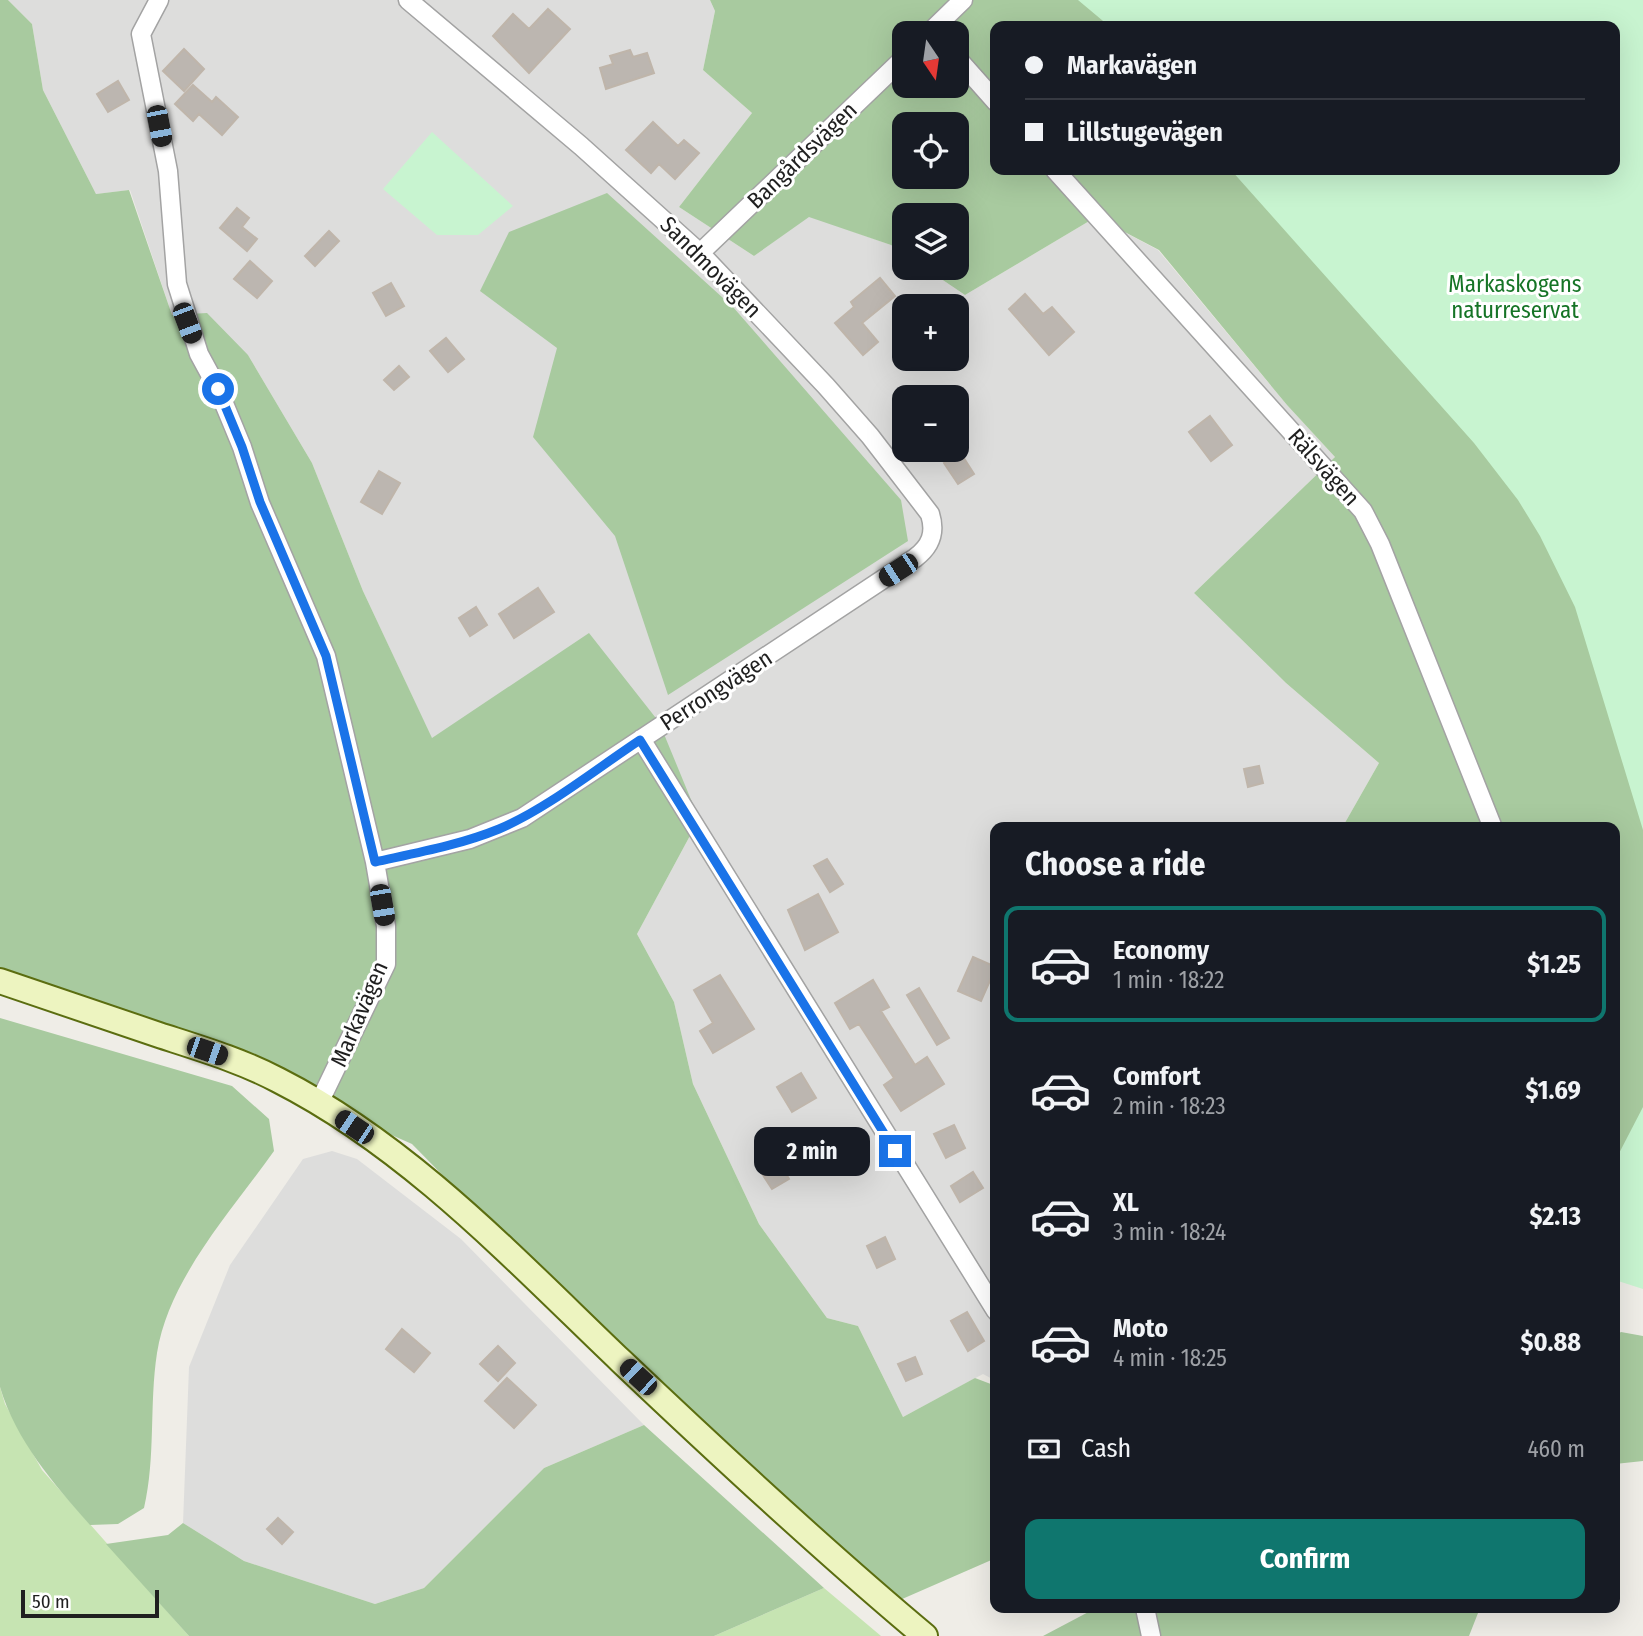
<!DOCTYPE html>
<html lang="en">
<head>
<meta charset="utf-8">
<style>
	:root { --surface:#171b24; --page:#242831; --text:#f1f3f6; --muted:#9ea1a6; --line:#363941; --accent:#0f766e }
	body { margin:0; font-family:"Fira Sans Condensed",sans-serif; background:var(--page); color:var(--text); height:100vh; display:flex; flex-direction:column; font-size:26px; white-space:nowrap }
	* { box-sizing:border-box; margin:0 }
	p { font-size:23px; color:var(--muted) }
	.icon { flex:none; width:38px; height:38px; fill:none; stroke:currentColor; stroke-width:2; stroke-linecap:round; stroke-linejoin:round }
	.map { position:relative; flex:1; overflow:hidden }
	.sheet { position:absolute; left:990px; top:822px; width:630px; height:791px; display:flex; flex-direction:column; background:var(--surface); border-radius:14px; box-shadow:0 7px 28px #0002 }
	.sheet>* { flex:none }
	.banner { position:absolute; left:990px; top:21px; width:630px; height:154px; border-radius:14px; box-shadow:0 7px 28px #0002; display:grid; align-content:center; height:154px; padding:0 35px; background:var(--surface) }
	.needle { width:46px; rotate:167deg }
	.controls { position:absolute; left:892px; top:21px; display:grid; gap:14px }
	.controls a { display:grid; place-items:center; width:77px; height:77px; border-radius:14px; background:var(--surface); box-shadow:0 7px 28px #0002; font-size:35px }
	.scale { position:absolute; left:21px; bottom:18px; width:138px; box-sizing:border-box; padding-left:7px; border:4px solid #1f1f1f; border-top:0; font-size:19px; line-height:24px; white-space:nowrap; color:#1f1f1f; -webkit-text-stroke:5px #fff; paint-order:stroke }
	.end { position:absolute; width:32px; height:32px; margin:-16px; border:9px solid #1a73e8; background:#fff; box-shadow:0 0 0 4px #fff }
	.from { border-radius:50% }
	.bubble { position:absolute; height:49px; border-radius:14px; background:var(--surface); box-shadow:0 7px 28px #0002; font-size:23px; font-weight:700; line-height:49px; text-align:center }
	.car { position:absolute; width:21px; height:42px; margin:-21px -10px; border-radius:9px; box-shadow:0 0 5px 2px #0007; background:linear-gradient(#222 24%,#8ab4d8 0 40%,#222 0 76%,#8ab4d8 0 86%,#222 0) }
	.banner b { display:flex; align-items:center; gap:24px; height:66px; font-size:26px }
	.banner b+b { border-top:2px solid var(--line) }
	.banner i { width:18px; height:18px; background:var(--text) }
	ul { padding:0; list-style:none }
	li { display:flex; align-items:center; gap:21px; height:116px; margin:0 14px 10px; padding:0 21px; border:4px solid transparent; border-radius:14px }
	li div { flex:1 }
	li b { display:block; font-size:26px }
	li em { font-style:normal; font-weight:700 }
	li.active { border-color:var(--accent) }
	li>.icon { width:63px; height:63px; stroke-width:1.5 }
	h2 { padding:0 35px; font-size:32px; line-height:84px }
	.pay { display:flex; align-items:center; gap:18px; height:77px; padding:0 35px; font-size:26px }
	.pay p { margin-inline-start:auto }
	.cta { display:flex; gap:14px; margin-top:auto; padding:14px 35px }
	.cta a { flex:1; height:80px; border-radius:14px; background:var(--accent); color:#fff; font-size:28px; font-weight:700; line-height:80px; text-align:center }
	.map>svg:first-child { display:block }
</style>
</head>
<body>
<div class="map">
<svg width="1643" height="1636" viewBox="0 0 1643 1636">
	<rect width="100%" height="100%" fill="#efede7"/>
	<!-- residential -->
	<path fill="#dddddc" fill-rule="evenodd" d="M8 0H710L715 11 703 70 752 113 679 207 754 256 809 216 891 245 905 254V268H925L965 295 1096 217 1158 250 1287 405 1335 457 1194 593 1286 683 1379 763 1342 828H996V1381L983 1374 903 1417 858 1326 827 1318 759 1224 693 1084 674 1002 637 934 699 819 589 634 432 739 363 591 312 463 248 355 172 315 130 190 96 194 43 90 32 24ZM905 306H957V359H905ZM905 397H957V450H905Z
		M332 1151 357 1159 461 1239 644 1425 544 1468 424 1588 375 1604 244 1561 183 1523 189 1367 230 1265 303 1159Z"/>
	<!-- grass -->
	<path fill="#c6e4b2" d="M0 1387 5 1404 42 1470 189 1636H0Z
		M824 1588 881 1636H714Z"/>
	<!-- forest -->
	<path fill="#a8ca9f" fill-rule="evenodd" d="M0 0H8L32 24 43 90 96 194 129 190 172 315 207 313 248 355 312 463 363 591 432 738 589 633 659 722 699 819 637 934 674 1002 693 1084 759 1224 827 1318 858 1326 903 1417 975 1378 996 1386V1558L893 1603 569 1304 412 1144 319 1103 0 978Z
		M710 0H1643V1249L1615 1244V828H1342L1379 763 1286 683 1194 593 1335 457 1287 405 1159 250 1096 217 965 295 925 268H957V215H905V254L891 245 809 217 754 256 679 207 752 113 703 70 715 11ZM996 26H1615V170H996ZM905 33H957V86H905ZM905 124H957V177H905Z
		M607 193 733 307 901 500 908 541 668 695 615 536 533 437 557 348 480 291 509 232Z
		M0 1018 232 1086 269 1119 274 1151C231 1212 169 1278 157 1353 149 1405 156 1457 144 1508L118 1524 90 1525C54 1484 16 1441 0 1387Z
		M1621 1332 1643 1336V1461L1615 1464V1336Z
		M644 1425 824 1588 714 1636H189L106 1544 168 1535 183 1523 244 1561 375 1604 424 1588 544 1468Z
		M1096 1608H1480L1469 1636H1043Z"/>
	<!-- park -->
	<path fill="#c8f4d0" d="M1078 0H1643V830L1575 607 1540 536 1518 500 1474 443 1231 170H1615V26H1109Z
		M432 132 513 206 478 235H437L383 189Z
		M1643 1107V1289L1615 1280V1161Z"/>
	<!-- building -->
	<path fill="#bcb6b0" stroke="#bfb5aa" stroke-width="2" d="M548 9 570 29 529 73 493 36 513 14 529 29Z
		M184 49 204 69 184 91 163 71Z
		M630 50 633 57 647 53 654 73 606 89 600 68 613 64 610 56Z
		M118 81 129 100 108 112 97 94Z
		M193 85 212 102 216 97 238 117 222 135 199 114 193 121 175 104Z
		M653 122 678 146 684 140 699 153 675 179 659 164 651 173 626 150Z
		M237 208 249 218 242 227 257 239 247 251 220 228Z
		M329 231 339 241 315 266 305 256Z
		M250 261 272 281 257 298 234 279Z
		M880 278 895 296 862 323 878 342 863 355 835 323 854 307 851 302Z
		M391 283 404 306 386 316 373 293Z
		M1025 294 1043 314 1052 307 1074 332 1049 355 1009 309Z
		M446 338 464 359 448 372 430 351Z
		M399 366 409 377 394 390 384 380Z
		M1210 416 1232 445 1211 461 1189 432Z
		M960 452 974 474 958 484 944 463Z
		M379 471 400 483 382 514 361 502Z
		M538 588 554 612 514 638 499 614Z
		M476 607 487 625 470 636 459 618Z
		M1259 766 1263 783 1248 787 1244 769Z
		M827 859 843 884 830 892 814 866Z
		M818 894 838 932 805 950 788 910Z
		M973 957 996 967 981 1001 958 991Z
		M720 975 754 1029 713 1053 700 1031 713 1023 694 990Z
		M873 980 889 1007 881 1011 915 1065 927 1057 944 1084 901 1111 884 1085 894 1078 859 1024 850 1029 835 1003Z
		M919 988 949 1038 937 1045 907 995Z
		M801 1073 816 1098 792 1112 777 1087Z
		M954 1125 965 1148 946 1158 934 1134Z
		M779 1162 789 1179 772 1189 761 1172Z
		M973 1172 983 1188 960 1202 951 1186Z
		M885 1237 895 1259 877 1268 867 1246Z
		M967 1312 984 1341 968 1351 951 1321Z
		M402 1329 430 1353 414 1372 386 1349Z
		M498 1346 515 1363 498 1381 480 1364Z
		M915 1357 922 1374 906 1381 898 1364Z
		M507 1378 536 1405 514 1428 485 1401Z
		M278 1518 293 1532 282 1544 267 1529Z"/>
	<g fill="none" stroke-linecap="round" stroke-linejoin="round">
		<!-- street casing -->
		<g stroke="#a3a3a3" stroke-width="21">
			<path id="street" d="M159 0 141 34 168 171 177 284 199 354 218 389 242 447 260 503 326 656 375 862 386 926V964L319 1103
				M929 33 963 0
				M957 58 996 102
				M1055 170 1363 511 1380 544 1493 828
				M700 253 905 57
				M641 739 996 1311
				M375 862 470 839 522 818 915 558C931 546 936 533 930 514L870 436 826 386 700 253 581 146 408 0
				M1145 1608 1151 1636"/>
		</g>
		<!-- secondary casing -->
		<g stroke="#5b6d10" stroke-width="28">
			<path id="secondary" d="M0 981C53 999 106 1017 159 1035 199 1048 240 1060 278 1080 410 1147 515 1260 621 1361 720 1455 820 1548 925 1636"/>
		</g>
		<!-- street -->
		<use href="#street" stroke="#fff" stroke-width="18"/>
		<!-- secondary -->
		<use href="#secondary" stroke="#edf4c0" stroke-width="24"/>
	</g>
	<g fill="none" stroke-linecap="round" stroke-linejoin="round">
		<!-- route -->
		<path stroke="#1a73e8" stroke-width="9" d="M218 389 242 447 260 502 326 656 375 862C416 853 460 845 499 829 548 808 596 769 640 740L895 1151"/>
	</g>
	<g text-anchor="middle" stroke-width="6" stroke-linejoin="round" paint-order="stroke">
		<!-- street labels -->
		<g font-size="23" fill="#1f1f1f" stroke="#fff">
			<text transform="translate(802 155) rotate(-44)" y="8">Bangårdsvägen</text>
			<text transform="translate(711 267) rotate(45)" y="8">Sandmovägen</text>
			<text transform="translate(1324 467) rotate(48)" y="8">Rälsvägen</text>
			<text transform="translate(716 690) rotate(-33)" y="8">Perrongvägen</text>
			<text transform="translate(359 1014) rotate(-67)" y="8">Markavägen</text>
		</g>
		<!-- park labels -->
		<g font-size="23" fill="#167426" stroke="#fff">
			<text x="1515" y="292">Markaskogens<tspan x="1515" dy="26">naturreservat</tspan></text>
		</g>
	</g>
</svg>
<div class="controls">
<a><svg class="needle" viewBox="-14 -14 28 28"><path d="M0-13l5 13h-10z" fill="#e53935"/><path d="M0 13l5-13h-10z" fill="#9ea1a6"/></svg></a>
<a><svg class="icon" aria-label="locate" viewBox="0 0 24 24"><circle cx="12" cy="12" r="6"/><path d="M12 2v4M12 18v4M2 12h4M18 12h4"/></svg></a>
<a><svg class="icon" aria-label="layers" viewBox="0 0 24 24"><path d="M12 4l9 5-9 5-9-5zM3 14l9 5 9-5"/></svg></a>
<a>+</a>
<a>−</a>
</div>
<div class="scale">50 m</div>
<i class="end from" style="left:218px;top:389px"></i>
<i class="end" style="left:895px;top:1151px"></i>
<div class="bubble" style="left:754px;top:1127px;width:116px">2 min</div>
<i class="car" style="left:159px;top:126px;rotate:169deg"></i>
<i class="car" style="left:187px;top:323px;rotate:159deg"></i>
<i class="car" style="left:898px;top:570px;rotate:237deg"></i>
<i class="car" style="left:382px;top:905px;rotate:170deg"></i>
<i class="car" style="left:207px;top:1051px;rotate:109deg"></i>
<i class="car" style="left:354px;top:1127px;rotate:304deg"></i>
<i class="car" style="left:638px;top:1377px;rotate:313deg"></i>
<div class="banner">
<b><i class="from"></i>Markavägen</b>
<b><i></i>Lillstugevägen</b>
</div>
<section class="sheet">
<h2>Choose a ride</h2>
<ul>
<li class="active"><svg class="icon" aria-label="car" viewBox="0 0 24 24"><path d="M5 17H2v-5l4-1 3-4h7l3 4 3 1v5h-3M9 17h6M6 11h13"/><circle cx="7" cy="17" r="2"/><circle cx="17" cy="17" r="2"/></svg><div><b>Economy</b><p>1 min · 18:22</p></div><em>$1.25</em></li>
<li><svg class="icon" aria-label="car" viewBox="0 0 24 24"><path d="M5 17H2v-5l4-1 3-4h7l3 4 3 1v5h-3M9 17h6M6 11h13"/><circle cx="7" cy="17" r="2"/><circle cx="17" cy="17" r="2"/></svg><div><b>Comfort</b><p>2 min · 18:23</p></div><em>$1.69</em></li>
<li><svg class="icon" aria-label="car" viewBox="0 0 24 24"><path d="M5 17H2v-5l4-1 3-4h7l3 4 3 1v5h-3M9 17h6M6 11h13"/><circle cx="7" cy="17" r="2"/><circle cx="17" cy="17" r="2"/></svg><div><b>XL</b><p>3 min · 18:24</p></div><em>$2.13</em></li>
<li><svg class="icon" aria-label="car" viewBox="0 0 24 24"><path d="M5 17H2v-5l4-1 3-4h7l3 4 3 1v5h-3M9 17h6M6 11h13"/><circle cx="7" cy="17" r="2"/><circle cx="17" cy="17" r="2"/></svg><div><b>Moto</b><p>4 min · 18:25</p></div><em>$0.88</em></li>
</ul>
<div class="pay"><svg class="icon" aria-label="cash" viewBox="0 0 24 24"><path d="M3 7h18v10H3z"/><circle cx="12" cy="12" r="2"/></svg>Cash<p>460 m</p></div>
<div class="cta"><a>Confirm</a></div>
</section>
</div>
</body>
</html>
